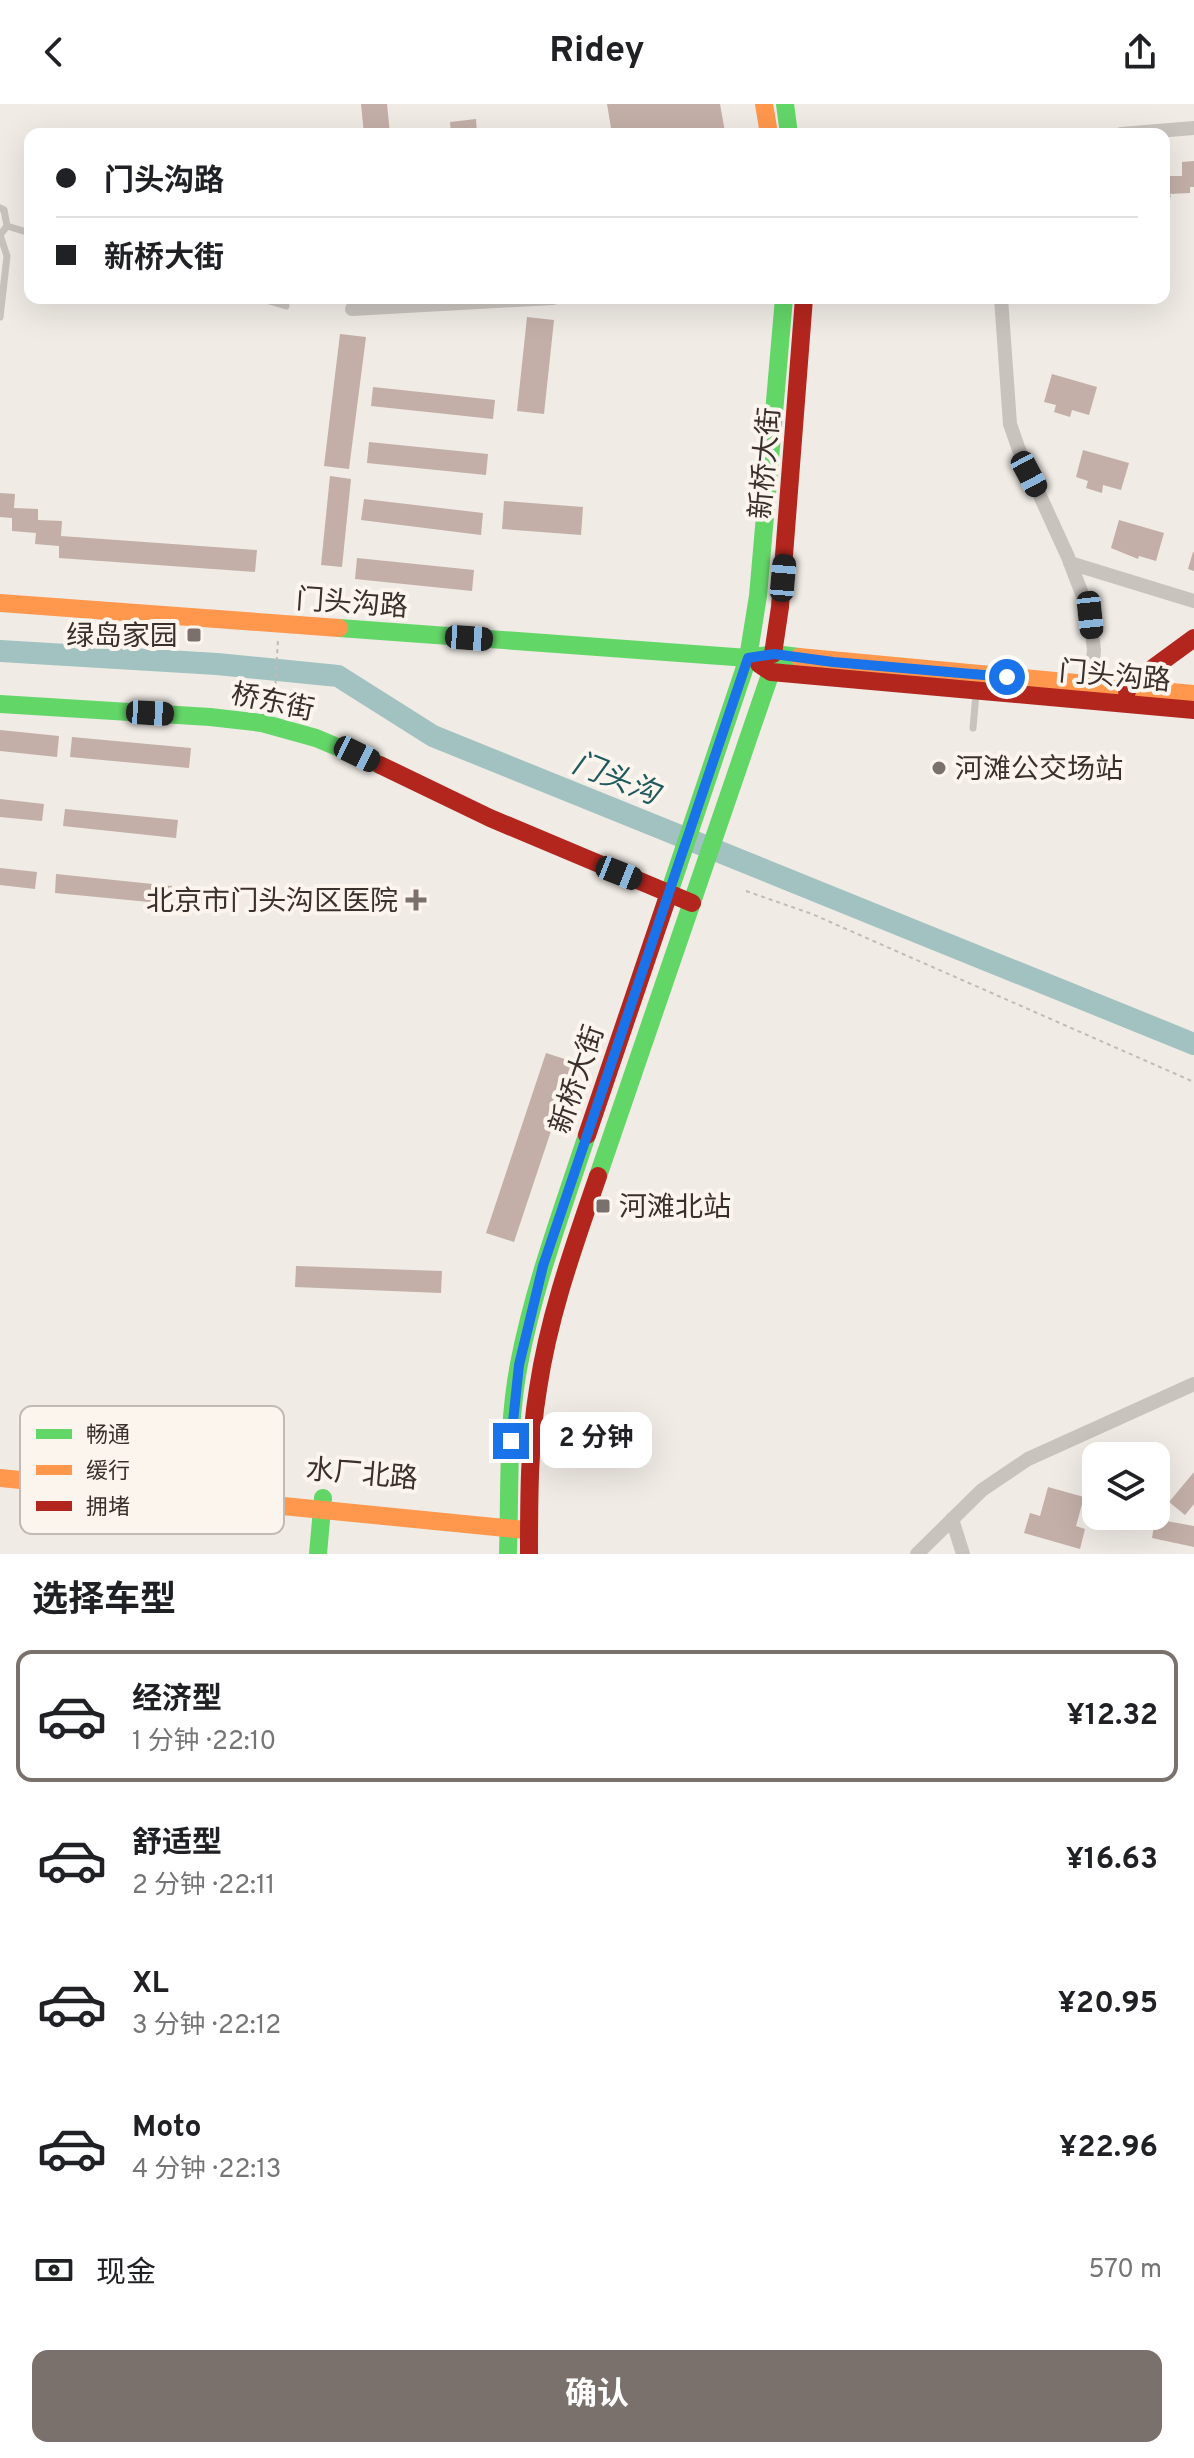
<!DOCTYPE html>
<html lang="zh">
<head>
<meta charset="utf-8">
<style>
	:root { --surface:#fff; --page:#f2f2f2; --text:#202124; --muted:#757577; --line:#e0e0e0; --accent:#7a716c }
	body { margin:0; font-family:Overpass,"Noto Sans SC",sans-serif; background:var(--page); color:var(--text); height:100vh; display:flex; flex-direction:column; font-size:30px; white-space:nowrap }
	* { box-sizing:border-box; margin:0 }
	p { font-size:26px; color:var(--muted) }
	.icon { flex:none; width:44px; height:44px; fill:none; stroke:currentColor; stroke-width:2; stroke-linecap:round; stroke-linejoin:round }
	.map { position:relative; height:1450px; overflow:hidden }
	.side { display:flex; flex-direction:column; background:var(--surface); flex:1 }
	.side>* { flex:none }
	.top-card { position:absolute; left:24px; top:24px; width:1146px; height:176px; border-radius:16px; box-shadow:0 8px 32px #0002; display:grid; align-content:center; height:176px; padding:0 32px; background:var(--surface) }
	.buttons { position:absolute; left:1082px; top:1338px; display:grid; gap:16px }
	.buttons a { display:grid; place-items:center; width:88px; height:88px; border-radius:16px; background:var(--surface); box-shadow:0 8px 32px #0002; font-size:40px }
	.end { position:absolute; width:36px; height:36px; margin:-18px; border:10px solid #1a73e8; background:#fff; box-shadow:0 0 0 4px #fff }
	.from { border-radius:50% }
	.bubble { position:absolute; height:56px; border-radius:16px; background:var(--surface); box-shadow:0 8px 32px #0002; font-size:26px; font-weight:700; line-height:56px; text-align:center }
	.car { position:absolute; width:24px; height:48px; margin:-24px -12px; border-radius:10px; box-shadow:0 0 6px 2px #0007; background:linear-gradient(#222 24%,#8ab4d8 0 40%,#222 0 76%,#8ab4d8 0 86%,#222 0) }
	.top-card b { display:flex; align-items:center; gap:28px; height:76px; font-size:30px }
	.top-card b+b { border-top:2px solid var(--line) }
	.top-card i { width:20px; height:20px; background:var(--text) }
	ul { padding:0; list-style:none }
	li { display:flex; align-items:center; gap:24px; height:132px; margin:0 16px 12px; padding:0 16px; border:4px solid transparent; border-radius:16px }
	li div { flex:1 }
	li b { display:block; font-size:30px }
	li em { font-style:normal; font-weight:700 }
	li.active { border-color:var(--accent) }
	li>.icon { width:72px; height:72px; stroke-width:1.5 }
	h2 { padding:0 32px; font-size:36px; line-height:96px }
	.pay { display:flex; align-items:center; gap:20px; height:88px; padding:0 32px; font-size:30px }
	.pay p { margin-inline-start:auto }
	.button { display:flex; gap:16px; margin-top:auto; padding:16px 32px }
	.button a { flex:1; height:92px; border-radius:16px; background:var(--accent); color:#fff; font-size:32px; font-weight:700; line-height:92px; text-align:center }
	header { display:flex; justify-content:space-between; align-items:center; height:104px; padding:0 32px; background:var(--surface); font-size:36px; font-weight:700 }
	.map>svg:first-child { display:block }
</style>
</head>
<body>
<header><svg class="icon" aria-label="back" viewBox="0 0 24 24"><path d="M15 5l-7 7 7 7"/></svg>Ridey<svg class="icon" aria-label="share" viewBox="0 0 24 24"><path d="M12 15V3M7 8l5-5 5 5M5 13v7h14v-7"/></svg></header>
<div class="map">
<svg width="1194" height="1450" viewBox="0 0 1194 1450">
	<rect width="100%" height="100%" fill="#f0ebe5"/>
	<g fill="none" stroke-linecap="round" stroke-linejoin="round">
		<!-- river -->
		<path stroke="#a1c2c1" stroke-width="22" d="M0 547 217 560 338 572 433 632 1194 940"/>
	</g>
	<!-- building -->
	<path fill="#c3afa7" d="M361 0H387L390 30H364Z
		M607 0H720L725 28 612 30Z
		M476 15 477 30H451L450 18Z
		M437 24 438 30H403L402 26Z
		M577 24 578 30H540V28Z
		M1194 57V83H1190V89L1170 90 1171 93 1164 94V72H1182V58Z
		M527 213 554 216 544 310 517 307Z
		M340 230 366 233 349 365 324 362Z
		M1052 270 1097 283 1089 311 1072 306 1070 313 1054 308 1056 301 1044 298Z
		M373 283 495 296 493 315 371 302Z
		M369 338 488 350 486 371 367 359Z
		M1083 346 1129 359 1121 386 1103 381 1102 389 1086 384 1088 377 1076 373Z
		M330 372 351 375 342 463 321 461Z
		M0 389 15 390 14 404 38 405V416L62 417 61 432 257 446 255 468 59 454V442L35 440 36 429 12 427V414L0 413Z
		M364 395 483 409 481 431 361 416Z
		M504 397 583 403 581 431 502 425Z
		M1119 416 1164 429 1156 457 1139 452 1138 455 1111 444Z
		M1193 448H1194V467L1188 465Z
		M357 454 474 466 472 487 355 475Z
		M0 626 59 632 57 653 0 647Z
		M72 633 191 644 189 664 70 653Z
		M0 695 44 700 42 717 0 713Z
		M65 705 178 716 176 734 63 722Z
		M0 764 37 768 35 785 0 781Z
		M56 770 172 782 170 800 55 789Z
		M546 949 574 958 514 1138 486 1129Z
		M296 1162 442 1167 441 1189 295 1183Z
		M1194 1368V1400L1185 1411 1169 1398Z
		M1048 1383 1084 1393 1076 1422 1085 1425 1080 1445 1024 1429 1030 1409 1040 1412Z
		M1155 1415 1194 1422V1443L1152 1434Z"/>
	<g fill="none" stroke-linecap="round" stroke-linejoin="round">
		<!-- path -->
		<path stroke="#c2bbb6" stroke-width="2" stroke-dasharray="4 4" stroke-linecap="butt" d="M274 605 278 535
			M746 787 812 810 1194 978"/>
		<!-- lane -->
		<path stroke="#c9c3be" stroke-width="7" d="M0 104 4 106 7 122 0 131
			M7 122 30 129
			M259 194 286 202
			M0 213 7 152 0 131
			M973 624 976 590"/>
		<!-- street -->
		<path stroke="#c9c3be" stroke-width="14" d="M1121 30 1194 24
			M1001 194 1010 320 1019 346 1068 453 1090 511 1094 546 1091 580
			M352 205 553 194
			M1070 459 1194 497
			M952 1415 963 1450
			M917 1450 982 1386 1028 1355 1194 1280"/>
		<!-- fast -->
		<path stroke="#63d668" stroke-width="18" d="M785 0 789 30
			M339 524 748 554 774 550 799 553
			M0 600 210 613 262 619 316 634 380 661
			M666 798 748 554 758 492 784 194
			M598 1072 771 568 773 550
			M318 1450 323 1394
			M508 1450C510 1387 507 1322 519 1260 534 1182 562 1107 587 1031"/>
		<!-- slow -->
		<path stroke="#ff974d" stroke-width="18" d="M764 0 769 30
			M0 499 339 524
			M799 553 1194 590
			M0 1374 525 1426"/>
		<!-- jam -->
		<path stroke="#b3261e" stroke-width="18" d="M773 550 780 503 804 194
			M759 560 771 568 1194 606
			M1127 588V583L1194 534
			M380 661 490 714 692 799
			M587 1031 666 798
			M529 1450C529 1395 529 1339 538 1285 549 1211 574 1142 598 1072"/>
	</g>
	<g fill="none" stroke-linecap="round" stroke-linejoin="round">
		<!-- route -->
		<path stroke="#1a73e8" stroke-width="10" d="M511 1337 519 1261 543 1162 748 554 774 550 833 558 1007 573"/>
	</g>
	<!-- markers -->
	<g fill="#7a716c" stroke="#fbf5ee" stroke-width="3">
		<rect x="186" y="523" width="16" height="16" rx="4"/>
		<circle cx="939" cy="664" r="8"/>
		<path d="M412 784h8v8h8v8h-8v8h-8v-8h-8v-8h8z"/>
		<rect x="595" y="1094" width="16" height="16" rx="4"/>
	</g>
	<g text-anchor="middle" stroke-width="8" stroke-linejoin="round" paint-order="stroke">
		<!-- street labels -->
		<g font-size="28" fill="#3b302b" stroke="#fbf5ee">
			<text transform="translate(764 359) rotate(-85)" y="10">新桥大街</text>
			<text transform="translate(352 498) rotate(4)" y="10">门头沟路</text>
			<text transform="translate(1115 571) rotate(5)" y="10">门头沟路</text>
			<text transform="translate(273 597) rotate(12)" y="10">桥东街</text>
			<text transform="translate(576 975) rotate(-71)" y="10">新桥大街</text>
			<text transform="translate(362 1369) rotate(5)" y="10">水厂北路</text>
		</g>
		<!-- poi labels -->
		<g font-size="28" fill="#3b302b" stroke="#fbf5ee" text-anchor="end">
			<text x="178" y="541">绿岛家园</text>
			<text x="955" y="674" text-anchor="start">河滩公交场站</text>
			<text x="398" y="806">北京市门头沟区医院</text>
			<text x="619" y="1112" text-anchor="start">河滩北站</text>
		</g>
		<!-- water labels -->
		<g font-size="30" font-style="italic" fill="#1f5a5e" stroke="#fbf5ee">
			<text transform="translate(616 674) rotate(22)" y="10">门头沟</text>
		</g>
	</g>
	<!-- legend -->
	<rect x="20" y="1302" width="264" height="128" rx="12" fill="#fbf5ee" stroke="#c1bab4" stroke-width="2"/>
	<rect x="36" y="1325" width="36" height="10" fill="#63d668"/>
	<rect x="36" y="1361" width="36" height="10" fill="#ff974d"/>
	<rect x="36" y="1397" width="36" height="10" fill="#b3261e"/>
	<g font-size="22" fill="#3b302b">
		<text x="86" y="1338">畅通</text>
		<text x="86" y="1374">缓行</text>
		<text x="86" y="1410">拥堵</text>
	</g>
</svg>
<div class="buttons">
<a><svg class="icon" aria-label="layers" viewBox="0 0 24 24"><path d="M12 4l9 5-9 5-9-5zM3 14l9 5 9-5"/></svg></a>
</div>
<i class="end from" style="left:1007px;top:573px"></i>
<i class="end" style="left:511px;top:1337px"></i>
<div class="bubble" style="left:540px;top:1308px;width:112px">2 分钟</div>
<i class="car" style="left:1029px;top:370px;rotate:152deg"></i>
<i class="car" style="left:783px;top:474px;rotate:5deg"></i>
<i class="car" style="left:1090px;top:511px;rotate:174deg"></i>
<i class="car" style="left:469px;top:534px;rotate:94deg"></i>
<i class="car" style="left:150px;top:609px;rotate:93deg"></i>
<i class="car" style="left:357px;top:650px;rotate:116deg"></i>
<i class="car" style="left:619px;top:769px;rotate:112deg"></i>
<div class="top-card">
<b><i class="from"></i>门头沟路</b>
<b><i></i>新桥大街</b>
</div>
</div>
<section class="side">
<h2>选择车型</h2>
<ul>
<li class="active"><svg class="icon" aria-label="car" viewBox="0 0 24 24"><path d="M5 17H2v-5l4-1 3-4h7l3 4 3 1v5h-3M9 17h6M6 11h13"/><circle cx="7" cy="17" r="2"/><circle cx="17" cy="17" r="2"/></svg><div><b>经济型</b><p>1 分钟 · 22:10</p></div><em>¥12.32</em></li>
<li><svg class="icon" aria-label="car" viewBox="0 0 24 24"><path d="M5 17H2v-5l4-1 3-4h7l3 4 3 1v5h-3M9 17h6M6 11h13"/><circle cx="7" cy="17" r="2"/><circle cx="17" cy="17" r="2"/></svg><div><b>舒适型</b><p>2 分钟 · 22:11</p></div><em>¥16.63</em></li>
<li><svg class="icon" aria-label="car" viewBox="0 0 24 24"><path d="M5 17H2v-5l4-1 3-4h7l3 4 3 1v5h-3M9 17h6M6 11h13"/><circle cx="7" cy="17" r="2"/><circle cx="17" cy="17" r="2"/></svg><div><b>XL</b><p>3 分钟 · 22:12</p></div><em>¥20.95</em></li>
<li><svg class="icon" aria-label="car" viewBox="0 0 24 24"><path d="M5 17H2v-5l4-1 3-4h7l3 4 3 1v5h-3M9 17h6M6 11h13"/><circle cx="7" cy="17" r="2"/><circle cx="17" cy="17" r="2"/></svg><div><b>Moto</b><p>4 分钟 · 22:13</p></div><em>¥22.96</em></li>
</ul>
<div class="pay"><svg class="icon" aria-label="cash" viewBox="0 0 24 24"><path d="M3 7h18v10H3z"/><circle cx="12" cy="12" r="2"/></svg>现金<p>570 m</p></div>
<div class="button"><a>确认</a></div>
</section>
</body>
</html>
